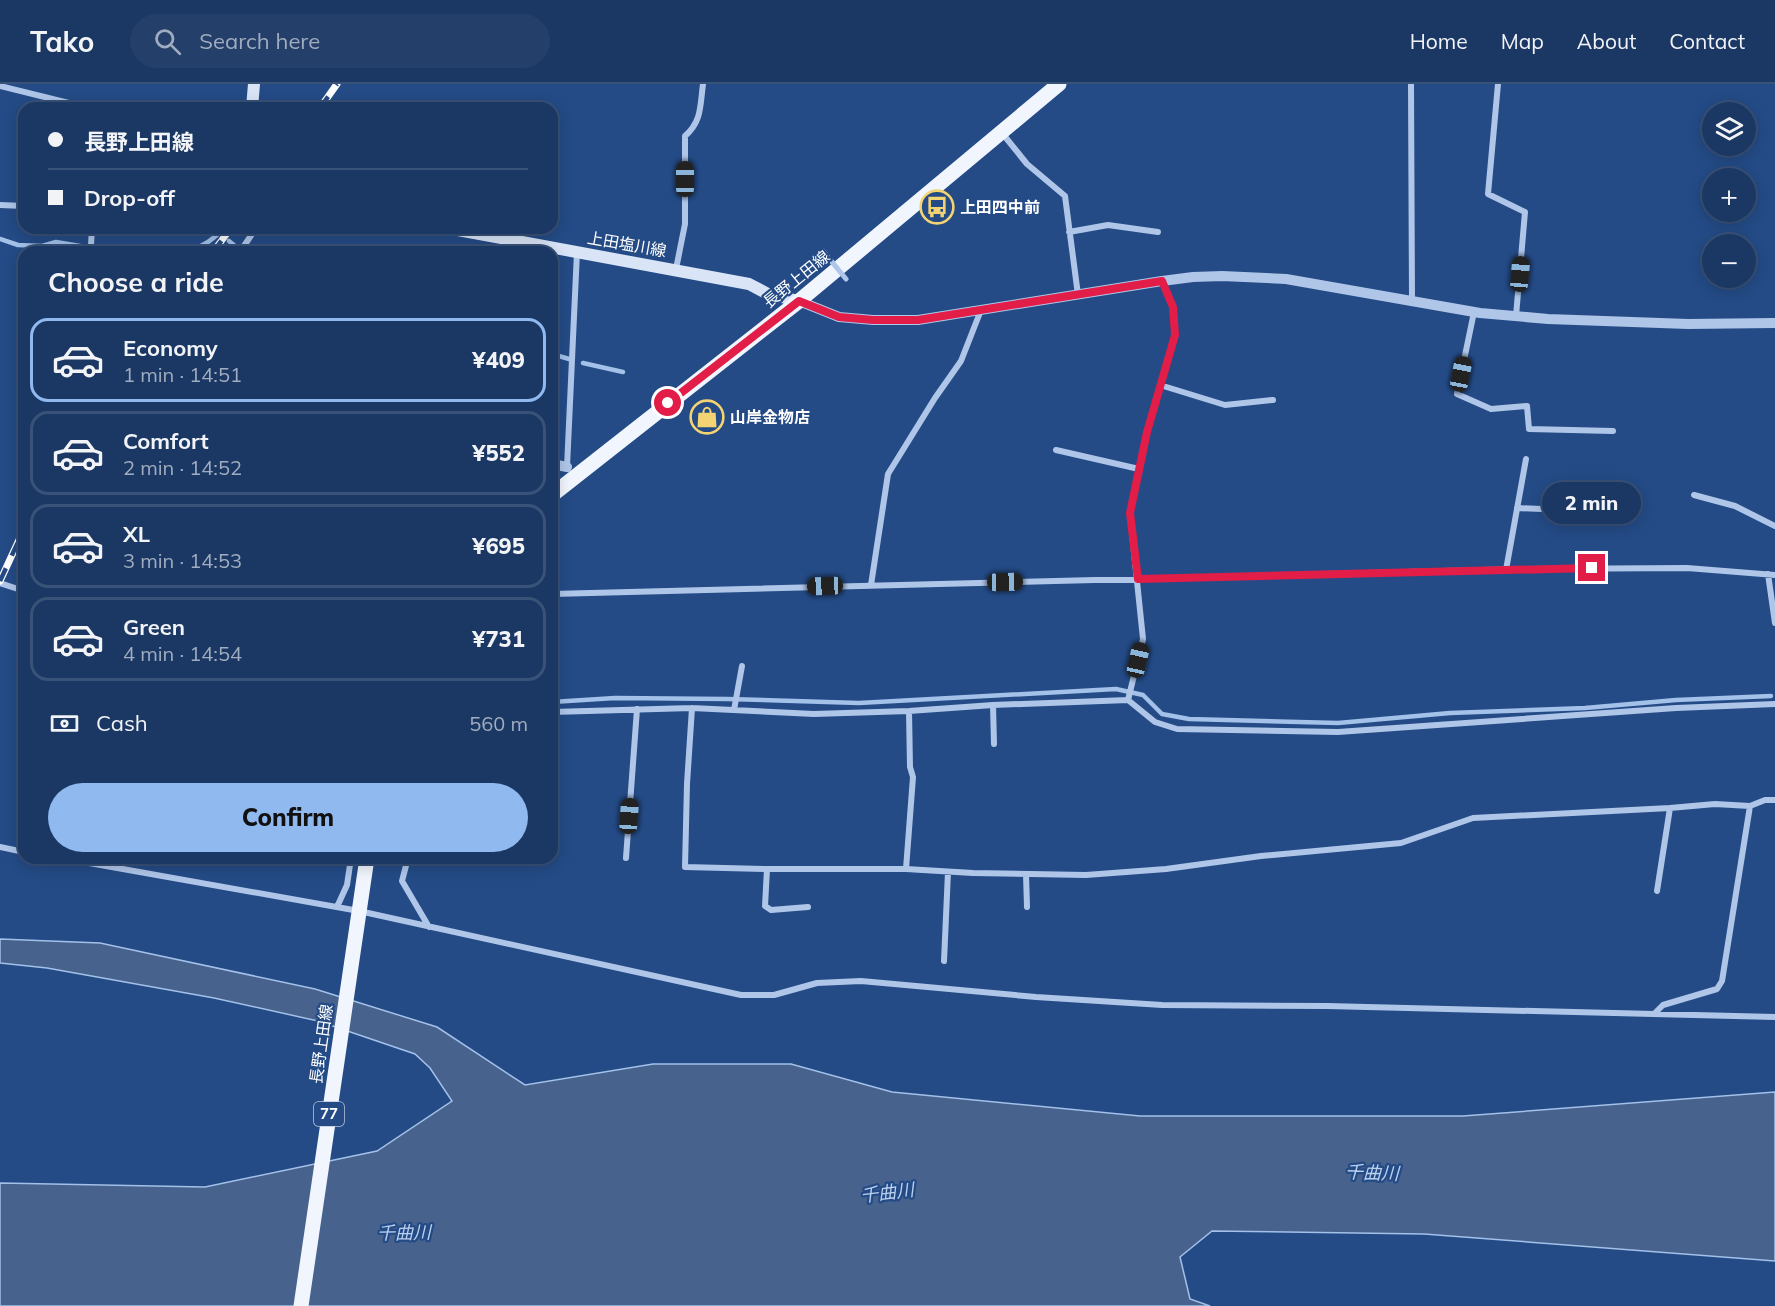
<!DOCTYPE html>
<html lang="en">
<head>
<meta charset="utf-8">
<style>
	:root { --surface:#1b3864; --page:#243f6a; --text:#f1f3f6; --muted:#a0acbf; --line:#395278; --accent:#90b9f0 }
	body { margin:0; font-family:Mulish,"Noto Sans JP",sans-serif; background:var(--page); color:var(--text); height:100vh; display:flex; flex-direction:column; font-size:22px; white-space:nowrap }
	* { box-sizing:border-box; margin:0 }
	p { font-size:20px; color:var(--muted) }
	.icon { flex:none; width:33px; height:33px; fill:none; stroke:currentColor; stroke-width:2; stroke-linecap:round; stroke-linejoin:round }
	.map { position:relative; flex:1; overflow:hidden }
	.drawer { position:absolute; left:18px; top:162px; width:540px; height:618px; display:flex; flex-direction:column; background:var(--surface); border-radius:18px; box-shadow:0 3px 15px #0003,0 0 0 2px var(--line) }
	.drawer>* { flex:none }
	.top-card { position:absolute; left:18px; top:18px; width:540px; height:132px; border-radius:18px; box-shadow:0 3px 15px #0003,0 0 0 2px var(--line); display:grid; align-content:center; height:132px; padding:0 30px; background:var(--surface) }
	.controls { position:absolute; left:1702px; top:18px; display:grid; gap:12px }
	.controls a { display:grid; place-items:center; width:54px; height:54px; border-radius:50%; background:var(--surface); box-shadow:0 3px 15px #0003,0 0 0 2px var(--line); font-size:30px }
	.end { position:absolute; width:27px; height:27px; margin:-14px; border:8px solid #e11d48; background:#fff; box-shadow:0 0 0 3px #fff }
	.from { border-radius:50% }
	.bubble { position:absolute; height:42px; border-radius:21px; background:var(--surface); box-shadow:0 3px 15px #0003,0 0 0 2px var(--line); font-size:20px; font-weight:800; line-height:42px; text-align:center }
	.car { position:absolute; width:18px; height:36px; margin:-18px -9px; border-radius:8px; box-shadow:0 0 4px 2px #0007; background:linear-gradient(#222 24%,#8ab4d8 0 40%,#222 0 76%,#8ab4d8 0 86%,#222 0) }
	.top-card b { display:flex; align-items:center; gap:21px; height:57px; font-size:22px }
	.top-card b+b { border-top:2px solid var(--line) }
	.top-card i { width:15px; height:15px; background:var(--text) }
	ul { padding:0; list-style:none }
	li { display:flex; align-items:center; gap:18px; height:84px; margin:0 12px 9px; padding:0 18px; border:3px solid var(--line); border-radius:18px }
	li div { flex:1 }
	li b { display:block; font-size:22px }
	li em { font-style:normal; font-weight:800 }
	li.on { border-color:var(--accent) }
	li>.icon { width:54px; height:54px; stroke-width:1.5 }
	h2 { padding:0 30px; font-size:27px; line-height:72px }
	.pay { display:flex; align-items:center; gap:15px; height:66px; padding:0 30px; font-size:22px }
	.pay p { margin-inline-start:auto }
	.button { display:flex; gap:12px; margin-top:auto; padding:12px 30px }
	.button a { flex:1; height:69px; border-radius:36px; background:var(--accent); color:#111; font-size:24px; font-weight:800; line-height:69px; text-align:center }
	header { display:flex; align-items:center; gap:36px; box-sizing:border-box; height:84px; padding:0 30px; background:var(--surface); border-bottom:2px solid var(--line) }
	header strong { font-size:28px }
	nav { display:flex; gap:33px; margin-inline-start:auto; font-size:21px }
	.search { width:420px; height:54px; background:var(--page); display:flex; align-items:center; gap:15px; box-sizing:border-box; padding:0 21px; border-radius:33px; color:var(--muted); font-size:22px }
	.map>svg:first-child { display:block }
</style>
</head>
<body>
<header>
<strong>Tako</strong>
<div class="search"><svg class="icon" aria-label="search" viewBox="0 0 24 24"><circle cx="10" cy="10" r="6"/><path d="M15 15l6 6"/></svg>Search here</div>
<nav><a>Home</a><a>Map</a><a>About</a><a>Contact</a></nav>
</header>
<div class="map">
<svg width="1775" height="1222" viewBox="0 0 1775 1222">
	<rect width="100%" height="100%" fill="#244b86"/>
	<!-- water -->
	<path fill="#46628d" stroke="#a3c1e9" stroke-width="1.5" d="M0 855 100 859 315 905 437 943 525 1001 653 980H791L892 1008 1140 1032H1463L1775 1008V1177L1424 1150 1212 1147 1180 1173 1190 1215 1210 1222H0V1099L205 1103 377 1067 452 1017 430 984 415 970 318 937 214 914 47 884 0 879Z"/>
	<g fill="none" stroke-linecap="round" stroke-linejoin="round">
		<!-- stream -->
		<path stroke="#a3c1e9" stroke-width="4.5" d="M0 155 18 161 42 162 56 158 80 162
			M229 157 235 162
			M94 166 141 168
			M177 168C194 166 205 162 218 150
			M552 270 569 275
			M583 279 623 288
			M552 618 615 614 727 615 859 619 1116 605 1143 611 1162 630 1189 635 1338 639 1450 629 1585 624 1676 616 1771 612"/>
		<!-- minor -->
		<path stroke="#afc6e9" stroke-width="6" d="M1411 0 1412 217
			M1498 0 1488 110 1525 128 1516 232
			M0 2 89 24
			M1002 49 1027 80 1065 112 1078 211
			M0 121 24 122
			M1069 148 1108 141 1158 148
			M87 168 91 161 92 144
			M240 168 256 144
			M676 185 685 140V52C702 37 700 22 703 0
			M1474 228 1457 310 1491 325 1527 322 1529 345 1613 347
			M1160 301 1225 321 1273 316
			M1056 366 1139 385
			M568 385 567 383 577 168
			M1694 411 1735 422 1775 442
			M1517 424 1612 428
			M1506 486 1526 375
			M1768 490 1775 539
			M0 499 24 507
			M871 501 888 390 935 314 961 277 981 226
			M552 510 1521 485 1687 484 1775 491
			M1128 616 1143 555 1130 430 1147 348 1175 251 1173 223 1162 197
			M993 621 994 660
			M692 624 687 700 685 783 767 785H906L973 789 1086 791 1166 785 1261 772 1401 759 1473 734 1670 724 1715 720 1750 722 1765 716H1775
			M734 626 742 582
			M552 628 692 624 814 630 909 627 993 621 1128 616 1155 638 1177 645 1338 648 1676 624 1775 620
			M0 763 24 768
			M61 774 359 827 741 911H774L817 899 861 897 1036 913 1162 921 1327 922 1775 933
			M408 774 402 797 429 843
			M626 774 637 625
			M767 785 765 822 771 826 808 823
			M906 785 913 693 910 683 909 627
			M1026 790 1027 823
			M1657 807 1670 724
			M337 823 347 801 351 774
			M944 877 948 788
			M1655 929 1663 921 1717 905 1722 897 1750 722"/>
		<!-- tertiary -->
		<path stroke="#afc6e9" stroke-width="10" d="M799 217 839 233 873 236H918L1162 197 1193 193 1222 192 1286 195 1480 229 1548 235 1688 240 1775 239
			M552 380 567 383"/>
		<!-- secondary -->
		<path stroke="#d9e5f7" stroke-width="12" d="M252 24 254 0
			M447 144 749 200 768 210 799 217"/>
		<!-- primary -->
		<path stroke="#f1f6fe" stroke-width="15" d="M552 411 799 217 1059 0
			M301 1222 367 774"/>
		<!-- rail casing -->
		<g stroke="#fff" stroke-width="7">
			<path id="rail" d="M320 24 337 0
				M213 168 231 144
				M0 497 24 445"/>
		</g>
		<!-- rail -->
		<use href="#rail" stroke="#244b86" stroke-width="4.5" stroke-dasharray="14" stroke-linecap="butt"/>
		<!-- pedestrian-bridge -->
		<path stroke="#afc6e9" stroke-width="5" d="M823 167 846 195"/>
	</g>
	<g fill="none" stroke-linecap="round" stroke-linejoin="round">
		<!-- route -->
		<path stroke="#e11d48" stroke-width="8" d="M668 319 799 217 839 233 873 236H918L1162 197 1173 223 1175 251 1147 348 1130 429 1138 495 1592 484"/>
	</g>
	<!-- icons -->
	<defs>
		<g id="bus-ring" transform="scale(1.725)"><circle r="9.5" fill="#244b86" stroke="#f3d372" stroke-width="1.5"/><path d="M-5-6H5V4H4V6H2V4H-2V6H-4V4H-5ZM-3.5-4V0h7V-4ZM-3.5 1.2v1.5H-2V1.2ZM2 1.2v1.5H3.5V1.2Z" fill="#f3d372"/></g>
		<g id="shop-ring" transform="scale(1.725)"><circle r="9.5" fill="#244b86" stroke="#f3d372" stroke-width="1.5"/><path d="M-5-2.5h2.3a2.7 3.5 0 0 1 5.4 0H5L5.5 6h-11ZM-1.5-2.5h3a1.5 2.3 0 0 0-3 0Z" fill="#f3d372"/></g>
	</defs>
	<g fill-rule="evenodd">
		<use href="#bus-ring" x="937" y="123"/>
		<use href="#shop-ring" x="707" y="333"/>
	</g>
	<g text-anchor="middle" stroke-width="4.5" stroke-linejoin="round" paint-order="stroke">
		<!-- shield labels -->
		<rect fill="#244b86" stroke="#bdc9db" stroke-width="1.5" x="314" y="1018" width="30" height="24" rx="4.5"/>
		<g font-size="15" font-weight="bold" fill="#fff">
			<text x="329" y="1035">77</text>
		</g>
		<!-- poi labels -->
		<g font-size="16" font-weight="bold" fill="#fff" stroke="#244b86" text-anchor="start">
			<text x="960" y="129">上田四中前</text>
			<text x="730" y="339">山岸金物店</text>
		</g>
		<!-- street labels -->
		<g font-size="16" fill="#fff" stroke="#244b86">
			<text transform="translate(627 160) rotate(10)" y="6">上田塩川線</text>
			<text transform="translate(796 195) rotate(-39)" y="6">長野上田線</text>
			<text transform="translate(321 960) rotate(-82)" y="6">長野上田線</text>
		</g>
		<!-- water labels -->
		<g font-size="18" font-style="italic" fill="#bad1f0" stroke="#244b86">
			<text transform="translate(1372 1089) rotate(2)" y="6">千曲川</text>
			<text transform="translate(887 1109) rotate(-7)" y="6">千曲川</text>
			<text transform="translate(404 1149) rotate(-1)" y="6">千曲川</text>
		</g>
	</g>
</svg>
<div class="controls">
<a><svg class="icon" aria-label="layers" viewBox="0 0 24 24"><path d="M12 4l9 5-9 5-9-5zM3 14l9 5 9-5"/></svg></a>
<a>+</a>
<a>−</a>
</div>
<i class="end from" style="left:668px;top:319px"></i>
<i class="end" style="left:1592px;top:484px"></i>
<div class="bubble" style="left:1542px;top:398px;width:99px">2 min</div>
<i class="car" style="left:685px;top:95px;rotate:0deg"></i>
<i class="car" style="left:1520px;top:190px;rotate:5deg"></i>
<i class="car" style="left:1461px;top:290px;rotate:11deg"></i>
<i class="car" style="left:1005px;top:498px;rotate:89deg"></i>
<i class="car" style="left:825px;top:502px;rotate:268deg"></i>
<i class="car" style="left:1138px;top:576px;rotate:13deg"></i>
<i class="car" style="left:629px;top:732px;rotate:4deg"></i>
<div class="top-card">
<b><i class="from"></i>長野上田線</b>
<b><i></i>Drop-off</b>
</div>
<section class="drawer">
<h2>Choose a ride</h2>
<ul>
<li class="on"><svg class="icon" aria-label="car" viewBox="0 0 24 24"><path d="M5 17H2v-5l4-1 3-4h7l3 4 3 1v5h-3M9 17h6M6 11h13"/><circle cx="7" cy="17" r="2"/><circle cx="17" cy="17" r="2"/></svg><div><b>Economy</b><p>1 min · 14:51</p></div><em>¥409</em></li>
<li><svg class="icon" aria-label="car" viewBox="0 0 24 24"><path d="M5 17H2v-5l4-1 3-4h7l3 4 3 1v5h-3M9 17h6M6 11h13"/><circle cx="7" cy="17" r="2"/><circle cx="17" cy="17" r="2"/></svg><div><b>Comfort</b><p>2 min · 14:52</p></div><em>¥552</em></li>
<li><svg class="icon" aria-label="car" viewBox="0 0 24 24"><path d="M5 17H2v-5l4-1 3-4h7l3 4 3 1v5h-3M9 17h6M6 11h13"/><circle cx="7" cy="17" r="2"/><circle cx="17" cy="17" r="2"/></svg><div><b>XL</b><p>3 min · 14:53</p></div><em>¥695</em></li>
<li><svg class="icon" aria-label="car" viewBox="0 0 24 24"><path d="M5 17H2v-5l4-1 3-4h7l3 4 3 1v5h-3M9 17h6M6 11h13"/><circle cx="7" cy="17" r="2"/><circle cx="17" cy="17" r="2"/></svg><div><b>Green</b><p>4 min · 14:54</p></div><em>¥731</em></li>
</ul>
<div class="pay"><svg class="icon" aria-label="cash" viewBox="0 0 24 24"><path d="M3 7h18v10H3z"/><circle cx="12" cy="12" r="2"/></svg>Cash<p>560 m</p></div>
<div class="button"><a>Confirm</a></div>
</section>
</div>
</body>
</html>
